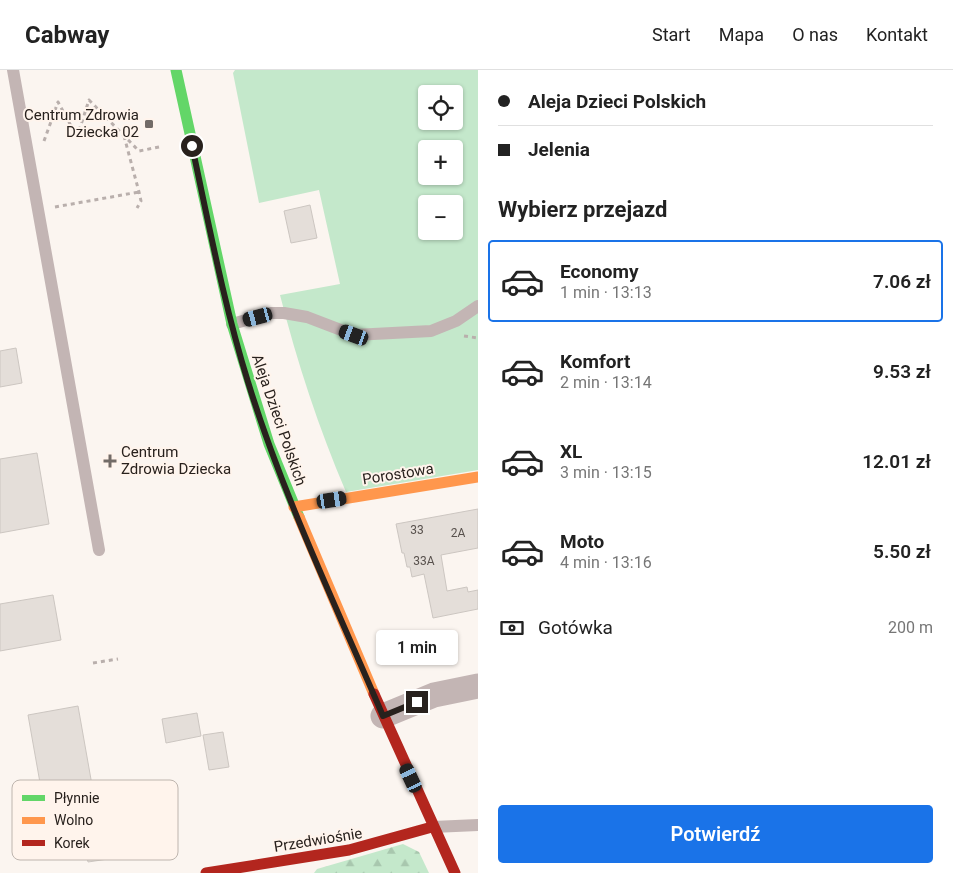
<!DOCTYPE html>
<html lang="pl">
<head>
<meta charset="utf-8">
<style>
	:root { --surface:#fff; --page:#f2f2f2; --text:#222; --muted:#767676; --line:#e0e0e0; --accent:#1a73e8 }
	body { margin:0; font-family:Roboto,sans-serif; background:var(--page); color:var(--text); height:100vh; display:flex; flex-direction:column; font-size:19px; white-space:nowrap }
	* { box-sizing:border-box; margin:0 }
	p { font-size:16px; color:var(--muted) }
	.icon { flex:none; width:28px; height:28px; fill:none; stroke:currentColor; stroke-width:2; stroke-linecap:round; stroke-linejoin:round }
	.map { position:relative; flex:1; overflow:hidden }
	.details { display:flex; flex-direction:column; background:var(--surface); width:475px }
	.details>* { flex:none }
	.top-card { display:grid; align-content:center; height:110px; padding:0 20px; background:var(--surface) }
	.fabs { position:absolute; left:418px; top:15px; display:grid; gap:10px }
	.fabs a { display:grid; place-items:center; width:45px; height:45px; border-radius:5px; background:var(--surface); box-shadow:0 1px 4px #0004; font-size:25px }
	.end { position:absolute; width:22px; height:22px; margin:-11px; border:6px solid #28211d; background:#fff; box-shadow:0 0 0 2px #fff }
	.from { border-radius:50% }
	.bubble { position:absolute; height:35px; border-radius:5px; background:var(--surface); box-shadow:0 1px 4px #0004; font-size:16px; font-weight:600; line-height:35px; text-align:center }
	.car { position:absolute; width:15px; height:30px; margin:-15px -8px; border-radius:6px; box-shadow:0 0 4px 1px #0007; background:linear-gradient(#222 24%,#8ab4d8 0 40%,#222 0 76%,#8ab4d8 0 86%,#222 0) }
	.top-card b { display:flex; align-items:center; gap:18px; height:48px; font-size:19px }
	.top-card b+b { border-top:1px solid var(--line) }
	.top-card i { width:12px; height:12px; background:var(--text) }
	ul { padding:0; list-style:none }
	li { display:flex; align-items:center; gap:15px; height:82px; margin:0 10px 8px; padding:0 10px; border:2px solid transparent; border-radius:5px }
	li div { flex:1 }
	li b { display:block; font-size:19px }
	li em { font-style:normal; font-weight:600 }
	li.active { border-color:var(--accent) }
	li>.icon { width:45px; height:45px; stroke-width:1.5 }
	h2 { padding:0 20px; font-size:22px; line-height:60px }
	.pay { display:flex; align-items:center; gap:12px; height:55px; padding:0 20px; font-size:19px }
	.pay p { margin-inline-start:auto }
	.primary-button { display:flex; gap:10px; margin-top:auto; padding:10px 20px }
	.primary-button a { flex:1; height:58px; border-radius:5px; background:var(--accent); color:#fff; font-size:20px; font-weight:600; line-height:58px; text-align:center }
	header { display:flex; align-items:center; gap:30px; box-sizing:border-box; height:70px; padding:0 25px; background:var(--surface); border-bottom:1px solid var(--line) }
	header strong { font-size:24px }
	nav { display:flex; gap:28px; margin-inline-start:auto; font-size:18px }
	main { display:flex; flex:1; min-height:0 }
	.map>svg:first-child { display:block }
</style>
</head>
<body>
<header>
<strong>Cabway</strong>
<nav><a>Start</a><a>Mapa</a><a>O nas</a><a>Kontakt</a></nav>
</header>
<main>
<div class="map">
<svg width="478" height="803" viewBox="0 0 478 803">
	<defs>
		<pattern id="forest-firs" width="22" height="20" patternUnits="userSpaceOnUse" patternTransform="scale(1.25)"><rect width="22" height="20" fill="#c4e8cb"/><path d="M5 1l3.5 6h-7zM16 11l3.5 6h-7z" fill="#a8c7ae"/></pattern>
	</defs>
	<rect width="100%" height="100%" fill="#fbf5f0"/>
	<!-- grass -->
	<path fill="#c4e8cb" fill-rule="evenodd" d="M235 0H478V400L346 422C319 359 297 292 280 225L340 214 319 120 259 133 233 3ZM426 24H454V51H426ZM426 79H454V106H426ZM426 134H454V161H426Z"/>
	<!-- forest -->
	<path fill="url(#forest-firs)" d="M403 774 419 782 429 803H314L317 799Z"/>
	<!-- building -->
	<path fill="#e4ded9" stroke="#ccc6c1" d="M310 135 317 168 291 173 284 141Z
		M16 278 22 313 0 317V281Z
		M37 383 49 454 0 463V389Z
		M478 439V478L441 485 447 521 467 517 468 522 478 520V539L433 548 424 504 412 507 410 497H407L404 483H402L396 454Z
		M53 525 61 570 0 581V534Z
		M78 636 95 732 45 741 28 645Z
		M197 643 201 666 166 673 162 649Z
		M223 662 229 697 209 700 203 665Z
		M103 764 108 789 88 792 83 767Z"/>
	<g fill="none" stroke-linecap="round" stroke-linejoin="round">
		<!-- path -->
		<path stroke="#b9afac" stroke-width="3" stroke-dasharray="4 4" stroke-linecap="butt" d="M124 66 139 122 141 131 137 138
			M44 71 58 32 77 67 89 30 139 81 159 77
			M55 137 139 122
			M464 266 478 268
			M93 593 118 589"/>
		<!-- lane -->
		<path stroke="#c3b5b4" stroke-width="12" d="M13 0 99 480
			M232 254 271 243H284L307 247 354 265 431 261 456 251 478 236
			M433 757 478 755"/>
		<!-- street -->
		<path stroke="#c3b5b4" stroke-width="25" d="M383 646 434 625 478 616"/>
		<!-- fast -->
		<path stroke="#63d668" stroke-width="11" d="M176 0 232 254 269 374 299 447"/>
		<!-- slow -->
		<path stroke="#ff974d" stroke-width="11" d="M294 437 478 407
			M299 447 374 624"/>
		<!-- jam -->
		<path stroke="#b3261e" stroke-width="11" d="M374 624 455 803
			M206 803 349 780 432 757"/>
	</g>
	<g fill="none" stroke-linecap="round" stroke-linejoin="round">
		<!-- route -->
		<path stroke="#28211d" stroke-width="6" d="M192 76C209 155 224 235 248 312 283 426 336 536 383 646L417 632"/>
	</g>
	<!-- markers -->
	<g fill="#726b67" stroke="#fff4ec" stroke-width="2">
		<rect x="144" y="49" width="10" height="10" rx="2.5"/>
		<path d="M107.5 383.5h5v5h5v5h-5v5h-5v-5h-5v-5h5z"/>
	</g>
	<g text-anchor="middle" stroke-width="4" stroke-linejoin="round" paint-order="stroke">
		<!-- number labels -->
		<g font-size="12" fill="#57504c">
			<text x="417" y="464">33</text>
			<text x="458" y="467">2A</text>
			<text x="424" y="495">33A</text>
		</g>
		<!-- poi labels -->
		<g font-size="15" fill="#28211d" stroke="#fff4ec" text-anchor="end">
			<text x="139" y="50">Centrum Zdrowia<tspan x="139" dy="17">Dziecka 02</tspan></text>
			<text x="121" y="387" text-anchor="start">Centrum<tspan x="121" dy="17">Zdrowia Dziecka</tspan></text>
		</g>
		<!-- street labels -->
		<g font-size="15" fill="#28211d" stroke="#fff4ec">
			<text transform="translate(279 350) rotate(71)" y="5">Aleja Dzieci Polskich</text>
			<text transform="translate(398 404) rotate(-9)" y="5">Porostowa</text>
			<text transform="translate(318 770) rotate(-9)" y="5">Przedwiośnie</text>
		</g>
	</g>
	<!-- legend -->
	<rect x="12" y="710" width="166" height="80" rx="8" fill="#fff4ec" stroke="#beb5ae" stroke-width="1"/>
	<rect x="22" y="725" width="23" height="6" fill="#63d668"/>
	<rect x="22" y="747" width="23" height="7" fill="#ff974d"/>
	<rect x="22" y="770" width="23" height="6" fill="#b3261e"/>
	<g font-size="14" fill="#28211d">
		<text x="54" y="733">Płynnie</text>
		<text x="54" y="755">Wolno</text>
		<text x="54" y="778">Korek</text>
	</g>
</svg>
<div class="fabs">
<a><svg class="icon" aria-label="locate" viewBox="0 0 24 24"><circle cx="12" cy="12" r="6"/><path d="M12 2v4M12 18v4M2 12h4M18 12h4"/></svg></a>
<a>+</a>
<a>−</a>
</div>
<i class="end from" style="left:192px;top:76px"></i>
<i class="end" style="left:417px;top:632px"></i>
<div class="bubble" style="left:376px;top:560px;width:82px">1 min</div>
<i class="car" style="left:258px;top:247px;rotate:255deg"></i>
<i class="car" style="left:354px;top:265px;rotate:290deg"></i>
<i class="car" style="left:332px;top:430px;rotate:81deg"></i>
<i class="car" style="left:411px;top:708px;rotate:335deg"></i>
</div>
<section class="details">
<div class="top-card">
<b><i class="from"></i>Aleja Dzieci Polskich</b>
<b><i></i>Jelenia</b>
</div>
<h2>Wybierz przejazd</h2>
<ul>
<li class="active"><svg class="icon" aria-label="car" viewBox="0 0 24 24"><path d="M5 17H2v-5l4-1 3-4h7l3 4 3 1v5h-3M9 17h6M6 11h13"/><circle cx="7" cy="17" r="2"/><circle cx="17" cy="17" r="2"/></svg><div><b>Economy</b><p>1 min · 13:13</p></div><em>7.06 zł</em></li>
<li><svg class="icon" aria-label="car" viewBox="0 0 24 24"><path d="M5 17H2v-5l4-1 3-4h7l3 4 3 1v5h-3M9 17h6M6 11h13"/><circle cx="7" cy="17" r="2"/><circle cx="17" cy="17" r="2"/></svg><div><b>Komfort</b><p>2 min · 13:14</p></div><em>9.53 zł</em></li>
<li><svg class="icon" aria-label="car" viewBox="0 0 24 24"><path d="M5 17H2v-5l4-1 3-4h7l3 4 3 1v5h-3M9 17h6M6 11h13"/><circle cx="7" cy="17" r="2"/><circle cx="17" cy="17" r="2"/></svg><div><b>XL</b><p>3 min · 13:15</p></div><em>12.01 zł</em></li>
<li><svg class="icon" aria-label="car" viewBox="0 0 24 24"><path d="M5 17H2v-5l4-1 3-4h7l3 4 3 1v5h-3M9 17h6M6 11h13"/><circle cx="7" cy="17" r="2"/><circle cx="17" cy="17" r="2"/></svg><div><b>Moto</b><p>4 min · 13:16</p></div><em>5.50 zł</em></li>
</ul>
<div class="pay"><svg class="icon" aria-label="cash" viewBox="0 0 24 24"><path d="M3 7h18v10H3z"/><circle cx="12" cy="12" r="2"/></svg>Gotówka<p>200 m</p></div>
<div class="primary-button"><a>Potwierdź</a></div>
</section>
</main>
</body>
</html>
